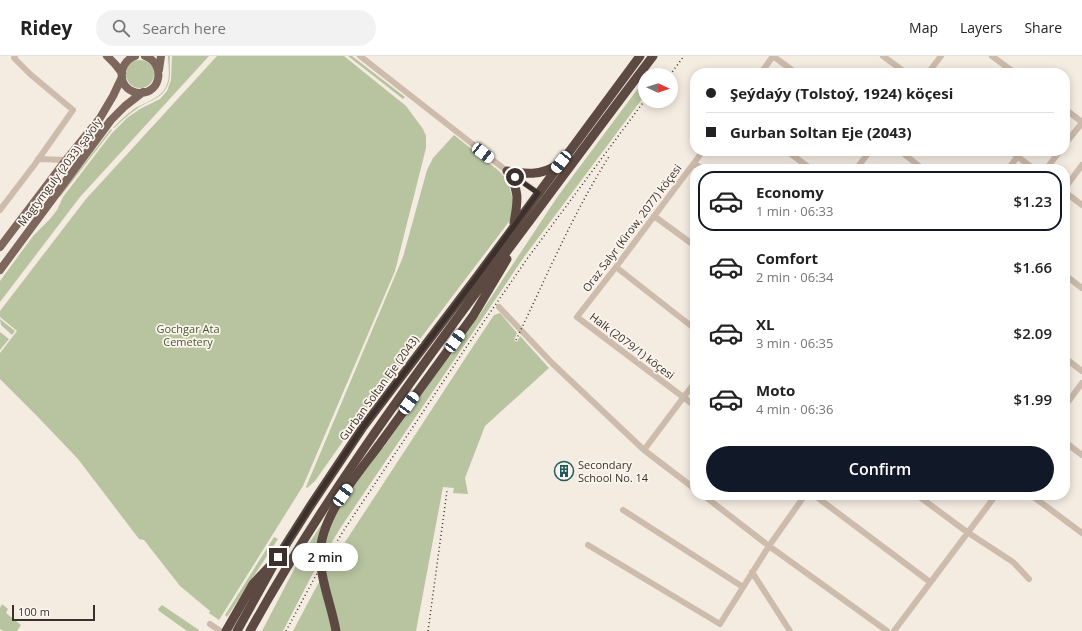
<!DOCTYPE html>
<html lang="en">
<head>
<meta charset="utf-8">
<style>
	:root { --surface:#fff; --page:#f2f2f2; --text:#222; --muted:#767676; --line:#e0e0e0; --accent:#111827 }
	body { margin:0; font-family:"Open Sans",sans-serif; background:var(--page); color:var(--text); height:100vh; display:flex; flex-direction:column; font-size:15px; white-space:nowrap }
	* { box-sizing:border-box; margin:0 }
	p { font-size:13px; color:var(--muted) }
	.icon { flex:none; width:22px; height:22px; fill:none; stroke:currentColor; stroke-width:2; stroke-linecap:round; stroke-linejoin:round }
	.map { position:relative; flex:1; overflow:hidden }
	.drawer { position:absolute; left:690px; top:108px; width:380px; height:336px; display:flex; flex-direction:column; background:var(--surface); border-radius:16px; box-shadow:0 2px 10px #0003 }
	.drawer>* { flex:none }
	.guide { position:absolute; left:690px; top:12px; width:380px; height:88px; border-radius:16px; box-shadow:0 2px 10px #0003; display:grid; align-content:center; height:88px; padding:0 16px; background:var(--surface) }
	.needle { width:26px; rotate:93deg }
	.fabs { position:absolute; left:638px; top:12px; display:grid; gap:8px }
	.fabs a { display:grid; place-items:center; width:40px; height:40px; border-radius:50%; background:var(--surface); box-shadow:0 2px 10px #0003; font-size:20px }
	.scale { position:absolute; left:12px; bottom:10px; width:83px; box-sizing:border-box; padding-left:4px; border:2px solid #3b302b; border-top:0; font-size:11px; line-height:14px; white-space:nowrap; color:#3b302b; -webkit-text-stroke:3px #fbf5ee; paint-order:stroke }
	.end { position:absolute; width:18px; height:18px; margin:-9px; border:5px solid #3b302b; background:#fff; box-shadow:0 0 0 2px #fff }
	.from { border-radius:50% }
	.bubble { position:absolute; height:28px; border-radius:14px; background:var(--surface); box-shadow:0 2px 10px #0003; font-size:13px; font-weight:600; line-height:28px; text-align:center }
	.car { position:absolute; width:12px; height:24px; margin:-12px -6px; border-radius:5px; box-shadow:0 0 3px 1px #0007; background:linear-gradient(#fff 24%,#345 0 40%,#fff 0 76%,#345 0 86%,#fff 0) }
	.guide b { display:flex; align-items:center; gap:14px; height:38px; font-size:15px }
	.guide b+b { border-top:1px solid var(--line) }
	.guide i { width:10px; height:10px; background:var(--text) }
	ul { padding:7px 0 0; list-style:none }
	li { display:flex; align-items:center; gap:12px; height:60px; margin:0 8px 6px; padding:0 8px; border:2px solid transparent; border-radius:16px }
	li div { flex:1 }
	li b { display:block; font-size:15px }
	li em { font-style:normal; font-weight:600 }
	li.current { border-color:var(--accent) }
	li>.icon { width:36px; height:36px; stroke-width:1.5 }
	.primary-button { display:flex; gap:8px; margin-top:auto; padding:8px 16px }
	.primary-button a { flex:1; height:46px; border-radius:24px; background:var(--accent); color:#fff; font-size:16px; font-weight:600; line-height:46px; text-align:center }
	header { display:flex; align-items:center; gap:24px; box-sizing:border-box; height:56px; padding:0 20px; background:var(--surface); border-bottom:1px solid var(--line) }
	header strong { font-size:19px }
	nav { display:flex; gap:22px; margin-inline-start:auto; font-size:14px }
	.search { width:280px; height:36px; background:var(--page); display:flex; align-items:center; gap:10px; box-sizing:border-box; padding:0 14px; border-radius:22px; color:var(--muted); font-size:15px }
	.map>svg:first-child { display:block }
</style>
</head>
<body>
<header>
<strong>Ridey</strong>
<div class="search"><svg class="icon" aria-label="search" viewBox="0 0 24 24"><circle cx="10" cy="10" r="6"/><path d="M15 15l6 6"/></svg>Search here</div>
<nav><a>Map</a><a>Layers</a><a>Share</a></nav>
</header>
<div class="map">
<svg width="1082" height="575" viewBox="0 0 1082 575">
	<rect width="100%" height="100%" fill="#f4ebe1"/>
	<!-- green -->
	<path fill="#b8c4a0" d="M168 0H170C169 8 171 17 169 25 165 42 150 44 138 52 129 58 121 65 114 72H113C119 65 126 59 134 53 147 45 164 42 168 25 170 17 168 8 168 0Z
		M172 0H209L80 141 0 246V225L33 180 50 163 57 154 63 141 112 77 127 62 140 53 160 43 167 35 171 24Z
		M217 0H344L406 50 423 73 426 80V92L395 215 303 430 219 564 209 557 210 555 180 530 144 484 139 483 78 403 37 360 0 323V297L17 275 0 261V255L86 143Z
		M348 0H352L405 41 403 43Z
		M126 18a14 14 0 1 1 28 0a14 14 0 1 1-28 0Z
		M645 23V39L524 201 341 471 312 519 283 575H262L301 500 375 386 383 392 449 300H450L480 258 558 140Z
		M111 73 112 74 60 141 59 140Z
		M454 79 499 115 508 125V126L513 144 511 163 348 378 315 425 307 432 306 431 403 201 427 114 433 102Z
		M500 257 517 277 514 284 517 286 520 280 549 312 485 370 465 422 468 438 453 437 454 432 443 431 416 575H293L319 526 332 506 472 292 494 259Z
		M0 263 15 275 12 279 1 269Z
		M0 276 9 283 0 294Z
		M274 481 278 483 227 561 225 559Z
		M2 548 8 553 6 557 21 569 17 575H3L0 573V552Z
		M162 549 199 574V575H187L159 555 158 553Z"/>
	<g fill="none" stroke-linecap="round" stroke-linejoin="round">
		<!-- minor -->
		<path stroke="#cdbbac" stroke-width="6" d="M360 0 507 115 541 139
			M773 0 796 17
			M883 0 906 17
			M992 0 1015 17
			M761 17 773 0
			M928 17 941 0
			M1065 53 1082 66
			M1065 88 1082 67
			M787 95 811 113
			M900 95 923 113
			M1010 95 1034 113
			M38 103 66 104
			M694 107 702 113
			M856 113 870 95
			M1008 113 1018 100
			M1046 113 1060 95
			M1065 132 1082 109
			M1065 136 1082 149
			M0 154 35 108 73 54 30 18 14 2 15 0
			M654 160 695 190
			M616 211 695 273
			M1065 219 1082 232
			M499 251 553 308 644 394 695 433
			M1065 302 1082 315
			M695 350 577 261 616 211 703 95
			M1065 350 1082 327
			M1065 386 1082 399
			M644 394 695 326
			M703 439 769 490 887 575
			M814 439 930 526
			M917 439 967 476 1013 506 1029 523
			M1031 439 1082 477
			M623 454 743 531
			M588 489 720 568 769 490 805 439
			M752 516 790 575
			M210 568 220 575
			M894 575 996 439"/>
		<!-- major -->
		<path stroke="#7d675c" stroke-width="8" d="M107 0 115 8 122 17
			M135 0C115 8 118 36 140 37 162 37 165 7 145 0
			M159 14 161 0
			M0 191 66 104 100 62 113 40 122 21
			M0 214 111 64 125 50 143 36"/>
		<!-- highway -->
		<path stroke="#5c4a42" stroke-width="9" d="M507 115C520 135 518 144 514 167
			M507 115C524 118 541 120 557 109
			M382 385 473 260 507 203
			M226 575 253 528 269 511
			M237 575 278 501 311 449 363 371 476 222 640 0
			M250 575C318 452 400 339 484 226 540 151 596 75 653 0"/>
		<!-- rail -->
		<path stroke="#3b302b" stroke-width="1.5" stroke-dasharray="1 3" stroke-linecap="butt" d="M670 19 684 0
			M516 284C546 222 573 157 610 99
			M286 575 315 521 344 474 465 293 527 203 645 44
			M428 575 447 435"/>
		<!-- highway-bridge -->
		<path stroke="#5c4a42" stroke-width="9" d="M336 575C332 551 320 523 320 500 320 459 359 417 382 385"/>
	</g>
	<g fill="none" stroke-linecap="round" stroke-linejoin="round">
		<!-- route -->
		<path stroke="#3b302b" stroke-width="5" d="M278 501 311 449 363 371 476 222 538 137 515 121"/>
	</g>
	<!-- icons -->
	<defs>
		<g id="building-ring" transform="scale(1)"><circle r="9.5" fill="#fbf5ee" stroke="#1f5a5e" stroke-width="1.5"/><path d="M-4-6H4V6H1V3H-1V6H-4ZM-2.5-4.3h1.7v1.8h-1.7ZM.8-4.3h1.7v1.8H.8ZM-2.5-1h1.7V.8h-1.7ZM.8-1h1.7V.8H.8Z" fill="#1f5a5e"/></g>
	</defs>
	<g fill-rule="evenodd">
		<use href="#building-ring" x="564" y="415"/>
	</g>
	<g text-anchor="middle" stroke-width="3.5" stroke-linejoin="round" paint-order="stroke">
		<!-- street labels -->
		<g font-size="11" fill="#3b302b" stroke="#fbf5ee">
			<text transform="translate(60 116) rotate(-53)" y="4">Magtymguly (2033) şaýoly</text>
			<text transform="translate(632 172) rotate(-53)" y="4">Oraz Salyr (Kirow, 2077) köçesi</text>
			<text transform="translate(632 290) rotate(37)" y="4">Halk (2079/1) köçesi</text>
			<text transform="translate(379 332) rotate(-54)" y="4">Gurban Soltan Eje (2043)</text>
		</g>
		<!-- park labels -->
		<g font-size="11" fill="#4a5a2e" stroke="#fbf5ee">
			<text x="188" y="277">Gochgar Ata<tspan x="188" dy="13">Cemetery</tspan></text>
		</g>
		<!-- poi labels -->
		<g font-size="11" fill="#3b302b" stroke="#fbf5ee" text-anchor="start">
			<text x="578" y="413">Secondary<tspan x="578" dy="13">School No. 14</tspan></text>
		</g>
	</g>
</svg>
<div class="fabs">
<a><svg class="needle" viewBox="-14 -14 28 28"><path d="M0-13l5 13h-10z" fill="#e53935"/><path d="M0 13l5-13h-10z" fill="#767676"/></svg></a>
</div>
<div class="scale">100 m</div>
<i class="end from" style="left:515px;top:121px"></i>
<i class="end" style="left:278px;top:501px"></i>
<div class="bubble" style="left:292px;top:487px;width:66px">2 min</div>
<i class="car" style="left:483px;top:97px;rotate:128deg"></i>
<i class="car" style="left:561px;top:106px;rotate:218deg"></i>
<i class="car" style="left:455px;top:285px;rotate:36deg"></i>
<i class="car" style="left:409px;top:347px;rotate:36deg"></i>
<i class="car" style="left:343px;top:439px;rotate:36deg"></i>
<div class="guide">
<b><i class="from"></i>Şeýdaýy (Tolstoý, 1924) köçesi</b>
<b><i></i>Gurban Soltan Eje (2043)</b>
</div>
<section class="drawer">
<ul>
<li class="current"><svg class="icon" aria-label="car" viewBox="0 0 24 24"><path d="M5 17H2v-5l4-1 3-4h7l3 4 3 1v5h-3M9 17h6M6 11h13"/><circle cx="7" cy="17" r="2"/><circle cx="17" cy="17" r="2"/></svg><div><b>Economy</b><p>1 min · 06:33</p></div><em>$1.23</em></li>
<li><svg class="icon" aria-label="car" viewBox="0 0 24 24"><path d="M5 17H2v-5l4-1 3-4h7l3 4 3 1v5h-3M9 17h6M6 11h13"/><circle cx="7" cy="17" r="2"/><circle cx="17" cy="17" r="2"/></svg><div><b>Comfort</b><p>2 min · 06:34</p></div><em>$1.66</em></li>
<li><svg class="icon" aria-label="car" viewBox="0 0 24 24"><path d="M5 17H2v-5l4-1 3-4h7l3 4 3 1v5h-3M9 17h6M6 11h13"/><circle cx="7" cy="17" r="2"/><circle cx="17" cy="17" r="2"/></svg><div><b>XL</b><p>3 min · 06:35</p></div><em>$2.09</em></li>
<li><svg class="icon" aria-label="car" viewBox="0 0 24 24"><path d="M5 17H2v-5l4-1 3-4h7l3 4 3 1v5h-3M9 17h6M6 11h13"/><circle cx="7" cy="17" r="2"/><circle cx="17" cy="17" r="2"/></svg><div><b>Moto</b><p>4 min · 06:36</p></div><em>$1.99</em></li>
</ul>
<div class="primary-button"><a>Confirm</a></div>
</section>
</div>
</body>
</html>
